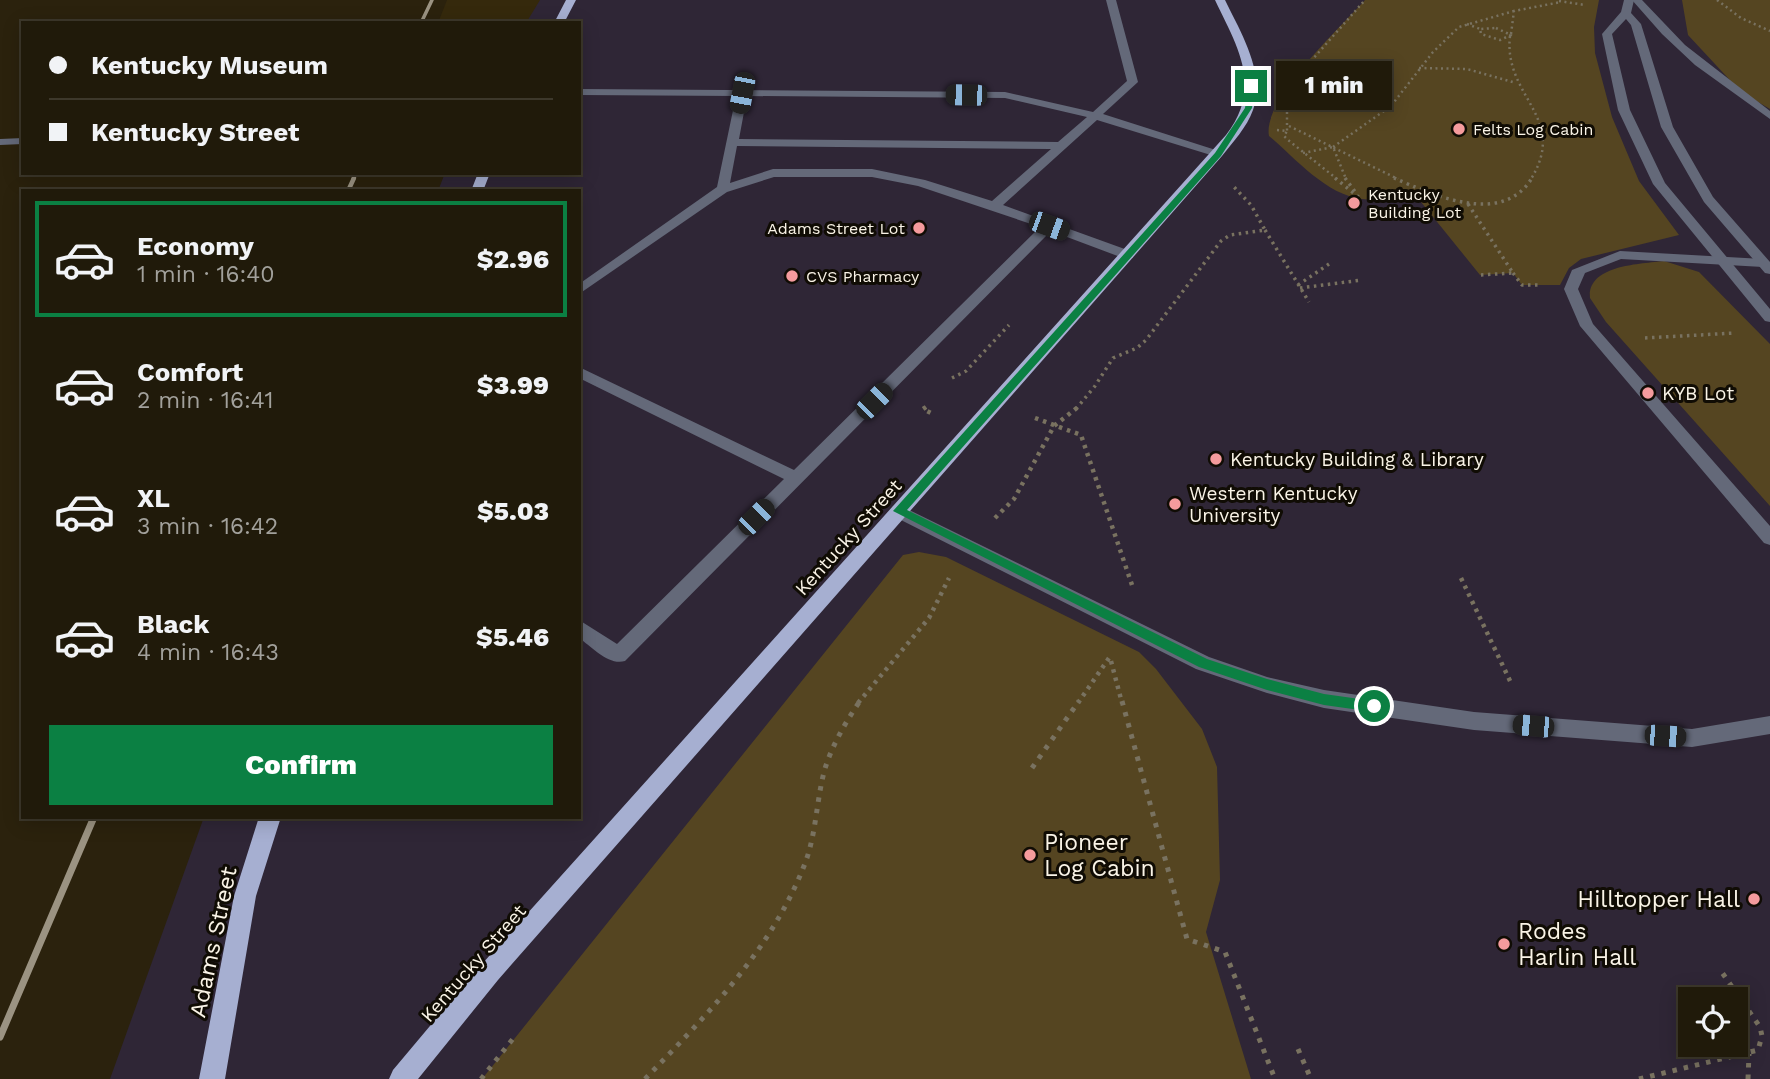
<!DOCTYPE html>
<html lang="en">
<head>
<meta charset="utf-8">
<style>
	:root { --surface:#201a0a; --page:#282313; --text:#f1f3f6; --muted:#a2a19c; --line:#3d382b; --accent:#0b8043 }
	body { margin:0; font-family:"Work Sans",sans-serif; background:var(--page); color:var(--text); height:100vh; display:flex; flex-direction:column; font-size:26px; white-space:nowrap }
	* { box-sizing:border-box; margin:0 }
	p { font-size:23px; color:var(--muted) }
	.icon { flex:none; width:38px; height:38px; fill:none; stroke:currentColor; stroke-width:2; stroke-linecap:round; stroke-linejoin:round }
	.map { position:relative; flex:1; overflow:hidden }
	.side { position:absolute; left:21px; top:189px; width:560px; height:630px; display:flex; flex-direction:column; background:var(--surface); border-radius:0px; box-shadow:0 4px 18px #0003,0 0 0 2px var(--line) }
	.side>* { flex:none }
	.guide { position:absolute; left:21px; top:21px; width:560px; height:154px; border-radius:0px; box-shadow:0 4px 18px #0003,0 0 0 2px var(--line); display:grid; align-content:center; height:154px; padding:0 28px; background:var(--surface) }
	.fabs { position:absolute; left:1678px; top:987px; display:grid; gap:14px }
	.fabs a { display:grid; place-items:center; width:70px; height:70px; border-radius:0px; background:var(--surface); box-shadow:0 4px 18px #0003,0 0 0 2px var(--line); font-size:35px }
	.end { position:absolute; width:32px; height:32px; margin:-16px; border:9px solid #0b8043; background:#fff; box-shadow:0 0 0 4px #fff }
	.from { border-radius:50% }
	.bubble { position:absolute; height:49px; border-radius:0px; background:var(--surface); box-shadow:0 4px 18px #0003,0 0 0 2px var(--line); font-size:23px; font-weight:800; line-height:49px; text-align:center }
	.car { position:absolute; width:21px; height:42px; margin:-21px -10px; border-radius:9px; box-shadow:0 0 5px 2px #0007; background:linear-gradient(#222 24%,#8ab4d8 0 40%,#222 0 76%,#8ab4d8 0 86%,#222 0) }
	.guide b { display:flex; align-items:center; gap:24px; height:66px; font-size:26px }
	.guide b+b { border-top:2px solid var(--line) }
	.guide i { width:18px; height:18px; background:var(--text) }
	ul { padding:12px 0 0; list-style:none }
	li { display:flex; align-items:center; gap:21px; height:116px; margin:0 14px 10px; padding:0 14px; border:4px solid transparent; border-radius:0px }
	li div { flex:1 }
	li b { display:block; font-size:26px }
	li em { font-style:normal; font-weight:800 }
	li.selected { border-color:var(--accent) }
	li>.icon { width:63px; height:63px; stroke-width:1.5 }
	.cta { display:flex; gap:14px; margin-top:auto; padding:14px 28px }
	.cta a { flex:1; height:80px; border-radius:0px; background:var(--accent); color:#fff; font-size:28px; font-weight:800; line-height:80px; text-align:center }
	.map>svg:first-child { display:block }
</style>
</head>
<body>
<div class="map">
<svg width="1770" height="1079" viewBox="0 0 1770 1079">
	<rect width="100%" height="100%" fill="#2b220d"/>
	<!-- built -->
	<path fill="#35290c" d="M447 0H542L529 23H438Z"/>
	<!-- education -->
	<path fill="#2f2636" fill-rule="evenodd" d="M540 0H1770V1079H110L204 817H579V191H438L445 173H579V23H526ZM1690 999H1736V1045H1690Z"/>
	<!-- green -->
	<path fill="#554521" d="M1365 0H1599L1594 27 1595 53 1612 117 1639 181 1679 235 1581 259 1569 268 1560 285H1522L1513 273 1480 275 1421 202C1401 196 1381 201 1362 199 1326 195 1295 158 1269 136 1262 100 1340 28 1365 0Z
		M1682 0H1770V109L1741 92 1688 35Z
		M1664 261 1699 272 1770 344V506L1606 322 1590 298C1587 265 1640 264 1664 261Z
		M919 552 946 557 1139 652 1156 669 1202 729 1217 767 1220 880 1206 932 1251 1079H482L903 555Z"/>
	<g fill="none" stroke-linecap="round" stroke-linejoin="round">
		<!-- path-far3 -->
		<path stroke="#797260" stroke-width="2.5" stroke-dasharray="2 3.5" stroke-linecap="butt" d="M1717 0 1741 18 1770 31
			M1559 1 1585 5
			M1467 24 1480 29
			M1496 28 1511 35 1500 40 1481 34 1480 29Z
			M1511 34 1514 11 1561 2
			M1510 36C1503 97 1569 117 1531 179
			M1419 68 1467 69 1516 83
			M1289 86 1365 0
			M1287 112V131
			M1489 125 1543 136
			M1289 126 1398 179
			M1277 130 1287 131 1284 136 1288 140 1337 179
			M1333 147 1391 106 1433 52 1459 27 1514 11
			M1303 153 1333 147 1346 179"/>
		<!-- path-far2 -->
		<path stroke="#797260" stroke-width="3.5" stroke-dasharray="2.5 4.5" stroke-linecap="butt" d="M1335 178 1361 199
			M1345 178 1356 193
			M1394 178C1433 195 1502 227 1532 178
			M1468 204 1513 273 1480 275
			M1265 230 1309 302
			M1513 273 1522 285H1538
			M1298 285 1329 264
			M1300 288 1362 280
			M1645 338 1735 333
			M952 378 966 371 1009 325
			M924 409 928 405
			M1076 409 1095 386 1113 358 1137 348 1146 340 1221 241 1230 235 1265 230 1251 205 1234 187"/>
		<!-- path-far1 -->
		<path stroke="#797260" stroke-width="4.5" stroke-dasharray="3.5 5" stroke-linecap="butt" d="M926 407 923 409 931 413 929 416
			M1035 418 1081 435 1132 585
			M995 518 1014 499 1054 426 1078 407
			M1461 578 1512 685
			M1111 661 1122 703
			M858 703 929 618 949 578
			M1078 703 1109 658"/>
		<!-- path -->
		<path stroke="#797260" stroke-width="5" stroke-dasharray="4.5 7" stroke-linecap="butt" d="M1122 701 1187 939 1225 952 1275 1079
			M1032 768 1079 701
			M1298 1049 1311 1079
			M481 1079 516 1035
			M645 1079C707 1015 771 950 804 866 816 836 816 804 824 772 831 747 845 723 860 701
			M1639 1079 1758 1050 1762 1036 1760 1027 1721 971
			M1748 1079 1749 1054"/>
		<!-- service -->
		<path fill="#646979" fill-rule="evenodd" d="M1106 0H1116L1138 82 1103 114 1222 152V156H1214L1097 120 1003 205 1133 252V258H1123L1051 231 625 661C609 666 592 647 579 638V620L617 644 784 479 579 378V367L794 470 1040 227 918 186 872 177H774L727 192 579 294V284L717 187 736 96 579 95V89L1005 92 1093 112 1127 81ZM747 96 1005 98 1087 117 1058 142 739 139ZM737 146 1051 149 992 201 925 180 872 169H773L730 183Z
			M1620 251 1763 259 1770 263 1763 267 1621 259 1585 273 1578 289 1593 324 1770 526V545L1764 543 1580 326 1564 289 1572 270Z
			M899 505 1209 657 1267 677 1324 690 1474 712 1692 729 1770 716V734L1692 747 1474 730 1324 708 1267 693 1196 669 893 516 890 511 893 506Z"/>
		<!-- minor -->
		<path fill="#646979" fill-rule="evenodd" d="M1632 0H1642L1685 45 1770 111V119L1695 65 1662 34Z
			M23 138V144L0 145V139Z"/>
		<!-- tertiary -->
		<path fill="#646979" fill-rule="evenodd" d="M1624 0H1634L1631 13 1641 24 1673 127 1713 197 1770 262V274L1765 273 1704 202 1661 127 1631 25 1626 19 1612 34 1630 110 1665 183 1770 309V322L1765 321 1653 184 1618 110 1602 34 1621 12Z"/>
		<!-- primary -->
		<path fill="#a6afd1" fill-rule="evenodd" d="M566 0H576L564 23H554Z
			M1215 0H1225C1241 33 1266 73 1253 110 1247 127 1233 142 1222 156L498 980 418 1079H389L393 1070 482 964 1226 135C1263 87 1238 48 1215 0Z
			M478 173H490L483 191H471Z
			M259 817H281L256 896 225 1079H199L234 896Z"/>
		<!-- rail-far2 -->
		<path stroke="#9b9382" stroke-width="3.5" d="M421 23 432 0
			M353 179 356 173"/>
		<!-- rail-far1 -->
		<path stroke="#9b9382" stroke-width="4.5" d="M348 191 354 178"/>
		<!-- rail -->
		<path stroke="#9b9382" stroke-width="7" d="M0 1037 94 817"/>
	</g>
	<!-- route -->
	<path fill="#0b8043" d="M1251 84 1255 86 1252 108 1221 156 907 510 1207 659 1267 679 1324 694 1374 701 1381 706 1374 712 1324 705 1267 690 1199 667 893 511 1215 153 1245 108 1248 86Z"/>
	<!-- markers -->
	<g fill="#f59b9d" stroke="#100c04" stroke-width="2.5">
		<circle cx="1459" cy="129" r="7"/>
		<circle cx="1354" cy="203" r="7"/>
		<circle cx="919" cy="228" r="7"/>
		<circle cx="792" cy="276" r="7"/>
		<circle cx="1648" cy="393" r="7"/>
		<circle cx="1216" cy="459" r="7"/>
		<circle cx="1175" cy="504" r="7"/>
		<circle cx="1030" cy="855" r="7"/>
		<circle cx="1754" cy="899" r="7"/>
		<circle cx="1504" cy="944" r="7"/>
	</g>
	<g text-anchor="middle" stroke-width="6" stroke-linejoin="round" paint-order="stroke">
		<!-- far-poi labels -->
		<g font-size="16" fill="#faf4e7" stroke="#100c04" text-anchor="start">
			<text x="1473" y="135">Felts Log Cabin</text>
			<text x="1368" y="200">Kentucky<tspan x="1368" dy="18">Building Lot</tspan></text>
			<text x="905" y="234" text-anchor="end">Adams Street Lot</text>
			<text x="806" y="282">CVS Pharmacy</text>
		</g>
		<!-- poi labels -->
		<g font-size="19" fill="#faf4e7" stroke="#100c04" text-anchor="start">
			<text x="1662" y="400">KYB Lot</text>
			<text x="1230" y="466">Kentucky Building &amp; Library</text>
			<text x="1189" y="500">Western Kentucky<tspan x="1189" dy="22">University</tspan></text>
		</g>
		<!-- street labels -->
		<g font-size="19" fill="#faf4e7" stroke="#100c04">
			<text transform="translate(848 537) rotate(-48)" y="7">Kentucky Street</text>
			<text transform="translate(473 963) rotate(-49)" y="7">Kentucky Street</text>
		</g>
		<!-- near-poi labels -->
		<g font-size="23" fill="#faf4e7" stroke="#100c04" text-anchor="start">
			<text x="1044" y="850">Pioneer<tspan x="1044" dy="26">Log Cabin</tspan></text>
			<text x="1740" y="907" text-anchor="end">Hilltopper Hall</text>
			<text x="1518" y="939">Rodes<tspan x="1518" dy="26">Harlin Hall</tspan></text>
		</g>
		<!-- near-street labels -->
		<g font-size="23" fill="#faf4e7" stroke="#100c04">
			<text transform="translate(213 942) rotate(-78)" y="8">Adams Street</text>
		</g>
	</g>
</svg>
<div class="fabs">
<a><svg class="icon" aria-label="locate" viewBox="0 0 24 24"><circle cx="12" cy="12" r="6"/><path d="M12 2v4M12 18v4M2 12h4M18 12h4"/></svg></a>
</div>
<i class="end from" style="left:1374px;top:706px"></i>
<i class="end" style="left:1251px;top:86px"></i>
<div class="bubble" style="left:1276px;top:61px;width:116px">1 min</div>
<i class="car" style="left:742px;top:93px;rotate:191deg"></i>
<i class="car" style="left:966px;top:95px;rotate:271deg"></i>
<i class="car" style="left:1049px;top:226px;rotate:110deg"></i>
<i class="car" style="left:874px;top:401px;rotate:45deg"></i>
<i class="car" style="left:756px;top:517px;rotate:45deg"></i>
<i class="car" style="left:1533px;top:726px;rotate:275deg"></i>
<i class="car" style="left:1665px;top:736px;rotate:94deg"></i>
<div class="guide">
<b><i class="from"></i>Kentucky Museum</b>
<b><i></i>Kentucky Street</b>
</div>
<section class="side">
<ul>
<li class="selected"><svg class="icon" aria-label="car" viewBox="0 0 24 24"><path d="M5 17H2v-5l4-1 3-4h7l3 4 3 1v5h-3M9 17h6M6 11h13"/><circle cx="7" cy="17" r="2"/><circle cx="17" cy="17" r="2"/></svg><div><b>Economy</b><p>1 min · 16:40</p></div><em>$2.96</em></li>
<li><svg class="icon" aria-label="car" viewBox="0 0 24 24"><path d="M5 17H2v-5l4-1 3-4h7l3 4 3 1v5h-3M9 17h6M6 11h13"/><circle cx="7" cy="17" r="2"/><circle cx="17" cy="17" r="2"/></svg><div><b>Comfort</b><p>2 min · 16:41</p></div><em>$3.99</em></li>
<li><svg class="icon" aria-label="car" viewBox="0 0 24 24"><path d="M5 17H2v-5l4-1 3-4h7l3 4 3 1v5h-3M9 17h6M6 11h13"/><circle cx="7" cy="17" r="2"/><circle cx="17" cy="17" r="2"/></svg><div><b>XL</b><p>3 min · 16:42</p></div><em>$5.03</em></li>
<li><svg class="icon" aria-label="car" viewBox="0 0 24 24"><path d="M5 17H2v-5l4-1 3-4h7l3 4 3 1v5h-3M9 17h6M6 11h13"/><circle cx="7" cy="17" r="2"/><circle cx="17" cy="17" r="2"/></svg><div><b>Black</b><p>4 min · 16:43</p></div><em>$5.46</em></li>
</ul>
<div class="cta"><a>Confirm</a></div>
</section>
</div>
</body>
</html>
